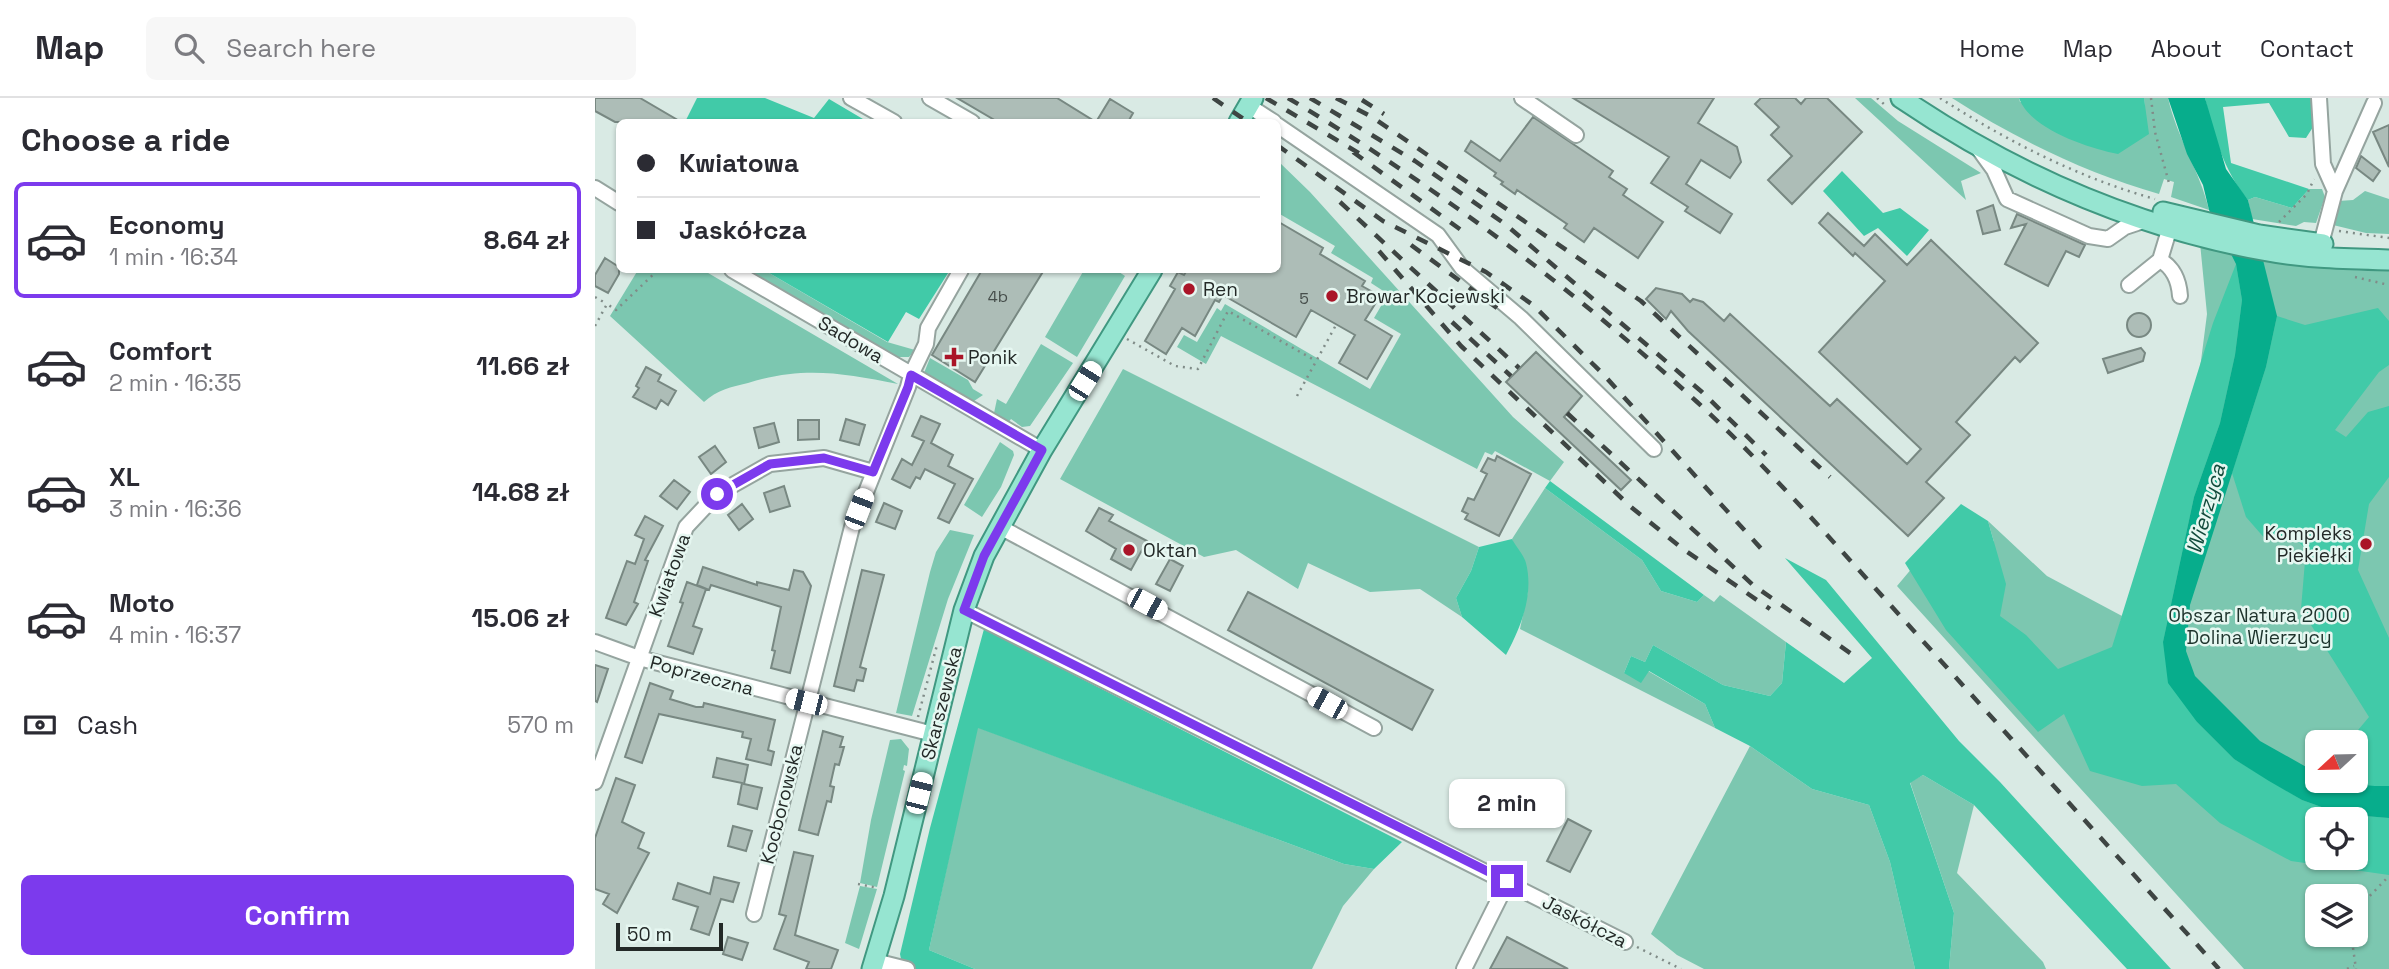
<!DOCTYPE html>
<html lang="en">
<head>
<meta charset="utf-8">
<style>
	:root { --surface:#fff; --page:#f7f7f7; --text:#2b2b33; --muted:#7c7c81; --line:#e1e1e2; --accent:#7c3aed }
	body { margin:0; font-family:"Space Grotesk",sans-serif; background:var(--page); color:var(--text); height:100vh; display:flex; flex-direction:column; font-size:26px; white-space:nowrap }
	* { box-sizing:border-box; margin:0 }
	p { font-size:23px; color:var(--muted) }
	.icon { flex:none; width:38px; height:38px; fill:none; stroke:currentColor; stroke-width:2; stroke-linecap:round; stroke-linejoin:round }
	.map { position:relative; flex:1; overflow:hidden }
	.panel { display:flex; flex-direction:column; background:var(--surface); width:595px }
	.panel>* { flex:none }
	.hud { position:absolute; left:21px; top:21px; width:665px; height:154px; border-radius:10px; box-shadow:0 2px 5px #0004; display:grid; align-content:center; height:154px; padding:0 21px; background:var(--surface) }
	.needle { width:46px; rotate:248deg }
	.controls { position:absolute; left:1710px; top:632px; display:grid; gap:14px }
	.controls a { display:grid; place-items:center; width:63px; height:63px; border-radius:10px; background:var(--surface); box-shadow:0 2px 5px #0004; font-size:35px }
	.scale { position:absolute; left:21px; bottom:18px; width:107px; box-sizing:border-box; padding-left:7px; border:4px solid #232927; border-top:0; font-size:19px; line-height:24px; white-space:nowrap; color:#232927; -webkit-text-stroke:5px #e6f7f1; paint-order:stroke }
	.end { position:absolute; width:32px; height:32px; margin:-16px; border:9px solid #7c3aed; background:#fff; box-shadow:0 0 0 4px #fff }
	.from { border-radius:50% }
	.bubble { position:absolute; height:49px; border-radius:10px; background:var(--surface); box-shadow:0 2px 5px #0004; font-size:23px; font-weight:600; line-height:49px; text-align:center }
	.car { position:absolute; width:21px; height:42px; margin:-21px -10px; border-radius:9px; box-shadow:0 0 5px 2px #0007; background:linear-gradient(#fff 24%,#345 0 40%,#fff 0 76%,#345 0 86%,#fff 0) }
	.hud b { display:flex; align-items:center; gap:24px; height:66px; font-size:26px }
	.hud b+b { border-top:2px solid var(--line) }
	.hud i { width:18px; height:18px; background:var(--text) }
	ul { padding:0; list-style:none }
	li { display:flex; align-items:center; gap:21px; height:116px; margin:0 14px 10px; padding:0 7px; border:4px solid transparent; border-radius:10px }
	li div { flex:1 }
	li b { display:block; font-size:26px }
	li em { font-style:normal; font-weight:600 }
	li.on { border-color:var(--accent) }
	li>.icon { width:63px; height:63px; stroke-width:1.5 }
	h2 { padding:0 21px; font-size:32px; line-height:84px }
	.pay { display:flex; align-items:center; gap:18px; height:77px; padding:0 21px; font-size:26px }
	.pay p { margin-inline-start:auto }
	.action { display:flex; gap:14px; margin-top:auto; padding:14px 21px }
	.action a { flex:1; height:80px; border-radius:10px; background:var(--accent); color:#fff; font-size:28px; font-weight:600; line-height:80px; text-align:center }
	header { display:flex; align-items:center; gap:42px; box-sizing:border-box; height:98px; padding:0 35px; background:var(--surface); border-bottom:2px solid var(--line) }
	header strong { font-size:33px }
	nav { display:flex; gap:38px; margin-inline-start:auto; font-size:24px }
	.search { width:490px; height:63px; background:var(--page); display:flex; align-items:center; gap:18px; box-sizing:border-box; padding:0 24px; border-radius:10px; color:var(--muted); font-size:26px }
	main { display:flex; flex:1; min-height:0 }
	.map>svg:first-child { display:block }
</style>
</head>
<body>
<header>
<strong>Map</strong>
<div class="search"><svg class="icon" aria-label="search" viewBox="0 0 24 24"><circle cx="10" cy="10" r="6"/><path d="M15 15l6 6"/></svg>Search here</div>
<nav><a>Home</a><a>Map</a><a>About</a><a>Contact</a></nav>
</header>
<main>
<section class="panel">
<h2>Choose a ride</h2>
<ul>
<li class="on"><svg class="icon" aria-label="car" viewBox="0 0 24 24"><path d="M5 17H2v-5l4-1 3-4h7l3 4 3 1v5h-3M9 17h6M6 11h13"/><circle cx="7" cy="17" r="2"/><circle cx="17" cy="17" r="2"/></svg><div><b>Economy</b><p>1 min · 16:34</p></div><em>8.64 zł</em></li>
<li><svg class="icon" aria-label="car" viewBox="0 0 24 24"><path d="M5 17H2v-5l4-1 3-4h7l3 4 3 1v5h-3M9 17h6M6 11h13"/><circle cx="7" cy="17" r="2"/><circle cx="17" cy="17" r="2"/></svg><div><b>Comfort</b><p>2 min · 16:35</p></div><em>11.66 zł</em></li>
<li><svg class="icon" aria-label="car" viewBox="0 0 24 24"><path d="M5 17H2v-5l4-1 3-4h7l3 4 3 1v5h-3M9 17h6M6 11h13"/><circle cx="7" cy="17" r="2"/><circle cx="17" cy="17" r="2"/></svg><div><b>XL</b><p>3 min · 16:36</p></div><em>14.68 zł</em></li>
<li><svg class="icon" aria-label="car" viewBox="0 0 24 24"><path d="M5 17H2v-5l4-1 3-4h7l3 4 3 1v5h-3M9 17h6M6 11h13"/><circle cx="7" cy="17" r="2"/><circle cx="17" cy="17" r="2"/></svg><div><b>Moto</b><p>4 min · 16:37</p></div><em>15.06 zł</em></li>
</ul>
<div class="pay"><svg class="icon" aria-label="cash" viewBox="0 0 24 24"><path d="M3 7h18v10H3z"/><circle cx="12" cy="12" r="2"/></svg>Cash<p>570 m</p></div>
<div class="action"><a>Confirm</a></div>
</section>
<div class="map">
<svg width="1794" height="871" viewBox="0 0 1794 871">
	<rect width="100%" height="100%" fill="#d9eae4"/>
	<!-- green -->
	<path fill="#7cc7b0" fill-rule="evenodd" d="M1260 0H1276L1303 23 1386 75 1366 83 1371 102Z
		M1357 0H1424L1425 4 1550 11 1549 0H1573C1582 40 1605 73 1614 112L1576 99 1579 84 1569 81 1564 96C1491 75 1421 41 1357 0Z
		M683 63 715 94 918 319 969 364 955 383 900 353 897 357 890 354 882 371 626 238 611 266 582 249 589 237 602 244 622 210 626 213 630 206 775 291 806 236 779 220 793 196 776 185 778 180 736 155 740 148 683 115Z
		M1714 91H1727L1730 99 1721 125 1709 124 1701 128 1657 121 1653 102 1660 99 1697 110Z
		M1770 93 1794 101V136L1771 135 1738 127 1743 103 1758 102Z
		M1605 145 1794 166V871H1649L1302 488 1365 413 1399 444 1393 423 1452 478 1527 518 1523 532 1603 286 1612 216ZM1722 644H1760V682H1722ZM1722 721H1760V760H1722ZM1722 798H1760V836H1722Z
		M43 172H108L303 286C247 275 208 268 153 285 136 289 122 292 109 304L15 218Z
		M154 172H169L292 244 320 252 314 259H300Z
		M489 172H521L530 178 482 259 450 239Z
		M446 246 478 265 435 328 427 329 416 321 413 325 399 315 402 301 411 306Z
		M335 260 373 282 378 291 388 297 379 303 329 275Z
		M528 271 884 449 876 473 861 500 867 519 825 491 775 494 713 465 703 491 641 452 609 459 465 381Z
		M405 344 418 353 419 357 406 389 387 419 369 407Z
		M950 390 1047 462 1066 493 1102 504 1109 497 1119 504 1125 497 1191 544 1187 585 1175 598 1128 587 1058 547 1050 564 1036 558 1029 575 1053 573 1110 606 1120 630 925 531 933 493 917 441Z
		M355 432 379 437 353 501 317 618 301 615 335 474 341 454Z
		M382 629 749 766 779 771 748 808 717 871H380L334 852Z
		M306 641 314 651 312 668 309 667 308 672 310 673 282 789 265 785 276 722 295 642Z
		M1155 648 1217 691 1274 707 1295 764 1320 871H1109L1082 857 1056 836Z
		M1328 677 1379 707 1362 775 1448 864 1451 871H1354L1359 815 1315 684Z
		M265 788 282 791 264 851 250 845Z"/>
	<!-- forest -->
	<path fill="#41caa8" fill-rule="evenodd" d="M102 0H170L219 20 234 1 273 24H90Z
		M1424 0H1549L1554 36 1523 56C1493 50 1435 31 1424 0Z
		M1610 0H1717L1718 29 1711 40 1694 39 1674 5 1628 9 1636 65 1714 91 1697 110 1660 99 1653 102C1629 73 1618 36 1610 0Z
		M1247 73 1288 115 1305 110 1334 132 1312 158 1283 130 1269 138 1228 93Z
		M1641 166 1647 202 1640 257 1625 325 1599 399 1568 544 1602 624 1639 661 1707 702 1746 716 1794 720V777L1696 763 1625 725 1581 686 1547 688 1495 673 1469 616 1443 634 1351 532 1310 465 1366 406 1393 423 1411 486 1405 518 1431 537 1463 571 1517 549 1618 225ZM1722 721H1760V760H1722Z
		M169 172H355L324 221 311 214 293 244Z
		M1783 210 1794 223V267L1784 274 1740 332 1751 339 1773 314 1794 308V379L1774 406 1763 472 1794 540V688L1774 689 1750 683 1760 682V644H1753L1774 619 1706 511 1711 451 1694 435 1672 443 1651 419 1637 375 1671 269 1682 218 1710 227Z
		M955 383 1109 497 1102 504 1066 493 1047 462 950 390Z
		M917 441C921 449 929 457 931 465 939 497 926 529 911 557L867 519 861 500 876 473 884 449Z
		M1190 460 1231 482 1364 643 1405 684 1576 871H1532L1379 707 1328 677 1315 685 1359 815 1354 871H1320L1295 764 1274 707 1217 691 1155 648 1120 630 1110 606 1054 573 1046 585 1029 575 1036 558 1050 564 1058 547 1128 587 1175 598 1187 585 1191 544 1249 585 1277 560Z
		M389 531 807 744 779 771 749 766 383 630 334 852 380 871H308L305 856 335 730Z"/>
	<!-- water -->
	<path fill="#07ad8c" d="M1573 0H1610L1631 71 1653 102 1682 218 1671 269 1595 507 1591 553 1600 578 1665 643 1722 675V682C1747 683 1769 689 1794 688V720L1746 716 1707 702 1674 683 1639 661 1602 624 1573 585 1568 544 1599 399 1625 325 1640 257 1647 202 1641 166 1614 112 1608 87 1592 56Z"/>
	<!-- building -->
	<path fill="#adbdb7" stroke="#788882" stroke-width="2" d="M0 0H45L86 24H20L0 13Z
		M362 0H462L501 24 515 1 538 15 533 24H403Z
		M978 0H1119L1103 25 1142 49 1146 64 1135 80 1106 62 1091 86 1137 116 1125 135 1090 113 1093 109 1056 85 1074 59Z
		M1166 0H1200L1206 6 1211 0H1232L1267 34 1197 106 1173 82 1197 58 1176 37 1184 29 1160 6Z
		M938 19 1018 73 1014 79 1032 91 1028 97 1068 124 1043 160 999 130 989 144 969 130 972 126 922 92 920 96 906 86 908 84 899 78 901 75 870 53 876 43 905 63Z
		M1794 27V69L1778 34Z
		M1766 58 1785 73 1778 83 1761 70Z
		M1398 107 1405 132 1388 136 1382 113Z
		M1233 115 1269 148 1280 136 1312 167 1336 142 1443 245 1425 264 1420 259 1361 324 1375 337 1331 384 1349 400 1313 438 1093 233 1076 213 1071 221 1051 201 1061 190 1087 196 1095 204 1098 201 1108 204 1129 223 1135 216 1235 308 1242 301 1312 366 1326 351 1224 254 1290 183 1260 155 1258 158 1224 125Z
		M1422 116 1490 147 1484 159 1471 153 1453 188 1410 166 1431 126 1416 130Z
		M682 123 728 150 725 156 770 183 767 188 785 198 770 222 797 238 772 281 744 265 760 237 716 212 701 239 628 197 624 204 620 202 600 238 587 230 571 256 550 243 580 191 575 188 583 174 589 177 592 172H682Z
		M10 160 24 169V176L13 195 0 188V177Z
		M387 172H449L380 284 337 257Z
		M1532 227a12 12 0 1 1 24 0a12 12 0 1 1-24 0Z
		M1546 250 1550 255 1548 263 1513 275 1508 261Z
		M941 254 987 298 969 319 1036 382 1026 392 911 284Z
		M51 269 66 277 63 283 81 293 73 307 66 302 61 311 38 299 44 290 41 288Z
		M326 318 345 326 336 345 358 357 353 368 378 381 354 425 343 420 360 386 330 371 325 381 321 379 315 390 297 381 307 361 317 367 329 343 317 338Z
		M251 321 270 327 264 347 245 342Z
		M203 322H224V341L203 342Z
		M179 325 184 344 164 350 159 330Z
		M120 348 131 364 116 376 104 359Z
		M902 358 936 376 904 438 870 421 873 416 867 413 873 400 879 402 892 376 886 373 893 360 900 363Z
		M79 382 95 394 82 411 65 398Z
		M189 388 195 408 175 414 169 395Z
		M289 405 307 413 300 431 281 424Z
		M147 406 158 421 144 432 133 417Z
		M504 410 518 417 514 423 552 443 536 472 516 461 521 451 491 433Z
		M50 418 68 428 50 462 53 463 39 504 43 506 31 527 11 520 32 463 40 466 49 441 40 437Z
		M575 461 588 468 575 493 561 486Z
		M108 469 162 487V484L194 492 199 472 208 474 216 488 195 575 176 570 180 553 177 552 186 509 116 487 114 492 102 487Z
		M267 472 289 477 265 569 271 571 268 583 262 582 259 593 239 588Z
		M92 484 111 491 98 528 107 531 98 556 73 548 88 505 85 504Z
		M653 494 838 592 817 632 633 532Z
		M0 567 13 571 2 604 0 603Z
		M55 585 78 593 75 601 101 609H108L109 605 180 622 173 652 179 654 176 667 151 661 156 641 147 639 148 634 64 616 47 665 30 659Z
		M228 633 248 639 245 649H249L244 667 240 666 235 688 239 689 236 704 232 703 223 737 204 732Z
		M122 660 153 667 149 686 167 690 162 711 143 706 147 685 118 679Z
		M21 680 40 687 27 724 49 735 43 750 54 755 22 815 8 806 14 796 0 791V740Z
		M973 721 996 733 975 774 952 763Z
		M138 728 157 733 151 753 133 748Z
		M199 754 218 758 200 837 243 852 236 871H211L214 864 179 851 191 818 184 816Z
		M119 779 144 785 138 804 126 801 114 837 96 831 103 809 78 801 83 785 115 796Z
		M133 839 153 845 147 862 128 856Z
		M912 839 973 871H895Z"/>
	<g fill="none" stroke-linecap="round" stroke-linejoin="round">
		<!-- minor casing -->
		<g stroke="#95a49f" stroke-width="18">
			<path id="minor" d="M256 0 299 24
				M335 0 377 24
				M927 0 981 37
				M1724 0 1728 66 1740 93
				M654 8 679 24
				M682 27 843 137 867 170 926 220 1059 351
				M1383 50 1399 72 1412 101 1494 138 1513 141 1530 129 1551 122
				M0 90 24 105
				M1726 146 1740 93 1779 5
				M1565 162C1579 170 1584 183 1585 198
				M137 172 447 352
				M1534 187 1565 162 1575 129
				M405 429 779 630
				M369 512 1030 844
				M0 544 44 560 338 636
				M0 684 91 429 122 396 175 366 229 360 278 374
				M159 816 257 429 313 289 316 277 331 246 333 230 366 172
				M280 863 312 871
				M869 871 913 783"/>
		</g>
		<!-- major casing -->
		<g stroke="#409881" stroke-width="23">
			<path id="major" d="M1306 0C1415 74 1536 128 1667 152 1708 160 1752 161 1794 162
				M644 24 658 0
				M1568 114 1664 137 1728 146
				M277 871 299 798 369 512 389 458 447 352 557 172"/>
		</g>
		<!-- path -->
		<path stroke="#808c88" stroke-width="2.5" stroke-dasharray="2 5" stroke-linecap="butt" d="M1282 0 1290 7
			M1345 0C1412 43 1484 80 1560 101
			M1556 0 1560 34 1574 85
			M1684 124 1712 96 1719 81
			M1744 133 1794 140
			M1760 179 1794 187
			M0 199 12 206
			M0 228 12 206 21 212 63 172
			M532 241 580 268 603 271 633 213 721 263
			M702 298 741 227
			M323 619 342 547
			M263 786 283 790
			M1760 821 1766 807 1794 778
			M1756 836 1761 871
			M1042 849 1086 871
			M1752 871 1759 868"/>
		<!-- minor -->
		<use href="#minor" stroke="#fff" stroke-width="14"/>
		<!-- major -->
		<use href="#major" stroke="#96e5d1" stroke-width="19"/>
		<!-- rail -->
		<path stroke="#3e4543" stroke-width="4.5" stroke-dasharray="12 12" stroke-linecap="butt" d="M618 0 653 24
			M671 0 767 57
			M693 0C839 87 975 188 1101 303 1178 374 1247 454 1318 532 1420 645 1522 758 1624 871
			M715 0 820 63 910 126 1107 294 1171 357
			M741 0 777 19 1046 203 1235 379
			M767 2 789 16
			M682 47 788 123 891 174 938 207 1008 276 1171 456
			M758 54 873 137
			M745 104 924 270
			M816 147 902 210
			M784 153 866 248 1036 409 1088 451 1175 511
			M857 224 916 278
			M972 315 1158 487 1258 557"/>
	</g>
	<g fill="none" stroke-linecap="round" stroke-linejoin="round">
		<!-- route -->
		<path stroke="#7c3aed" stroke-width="9" d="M122 396 175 366 229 360 278 374 313 289 316 277 447 352 389 458 369 512 912 783"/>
	</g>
	<!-- markers -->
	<g fill="#aa1528" stroke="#e6f7f1" stroke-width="2.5">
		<circle cx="594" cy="191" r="7"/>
		<circle cx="737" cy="198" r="7"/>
		<path d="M355.5 248.5h7v7h7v7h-7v7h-7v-7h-7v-7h7z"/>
		<circle cx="1771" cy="446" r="7"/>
		<circle cx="534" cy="452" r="7"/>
	</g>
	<g text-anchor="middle" stroke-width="5" stroke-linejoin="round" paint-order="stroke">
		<!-- number labels -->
		<g font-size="16" fill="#464e4b">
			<text x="403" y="204">4b</text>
			<text x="709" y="206">5</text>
		</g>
		<!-- poi labels -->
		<g font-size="19" fill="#232927" stroke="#e6f7f1" text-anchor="start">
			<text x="608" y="198">Ren</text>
			<text x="751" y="205">Browar Kociewski</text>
			<text x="373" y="266">Ponik</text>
			<text x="1757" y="442" text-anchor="end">Kompleks<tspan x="1757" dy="22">Piekiełki</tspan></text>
			<text x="548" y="459">Oktan</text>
		</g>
		<!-- street labels -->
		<g font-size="19" fill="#232927" stroke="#e6f7f1">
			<text transform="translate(256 241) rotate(31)" y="7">Sadowa</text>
			<text transform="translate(74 477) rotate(-70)" y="7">Kwiatowa</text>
			<text transform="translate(107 577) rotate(15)" y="7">Poprzeczna</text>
			<text transform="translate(346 605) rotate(-76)" y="7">Skarszewska</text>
			<text transform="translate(186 706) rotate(-76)" y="7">Kocborowska</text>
			<text transform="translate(990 823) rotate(27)" y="7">Jaskółcza</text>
		</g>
		<!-- park labels -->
		<g font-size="19" fill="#1e342d" stroke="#e6f7f1">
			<text x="1664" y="524">Obszar Natura 2000<tspan x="1664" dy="22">Dolina Wierzycy</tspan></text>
		</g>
		<!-- water labels -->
		<g font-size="21" font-style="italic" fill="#124b3c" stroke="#e6f7f1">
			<text transform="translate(1611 411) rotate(-74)" y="7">Wierzyca</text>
		</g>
	</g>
</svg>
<div class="controls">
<a><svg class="needle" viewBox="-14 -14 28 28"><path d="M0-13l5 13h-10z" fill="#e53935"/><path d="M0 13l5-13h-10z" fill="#7c7c81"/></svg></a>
<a><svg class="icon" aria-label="locate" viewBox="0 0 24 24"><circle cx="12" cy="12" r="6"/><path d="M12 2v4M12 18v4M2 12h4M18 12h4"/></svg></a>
<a><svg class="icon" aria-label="layers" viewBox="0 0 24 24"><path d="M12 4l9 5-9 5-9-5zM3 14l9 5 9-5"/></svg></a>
</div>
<div class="scale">50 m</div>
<i class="end from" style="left:122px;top:396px"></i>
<i class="end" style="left:912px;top:783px"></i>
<div class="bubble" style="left:854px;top:681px;width:116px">2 min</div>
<i class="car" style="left:490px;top:283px;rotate:32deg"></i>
<i class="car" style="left:264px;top:411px;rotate:21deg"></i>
<i class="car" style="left:552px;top:506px;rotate:118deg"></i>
<i class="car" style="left:211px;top:604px;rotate:284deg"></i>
<i class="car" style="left:732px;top:605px;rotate:299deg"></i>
<i class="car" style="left:324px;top:695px;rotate:14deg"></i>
<div class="hud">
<b><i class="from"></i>Kwiatowa</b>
<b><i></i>Jaskółcza</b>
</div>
</div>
</main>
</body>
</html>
